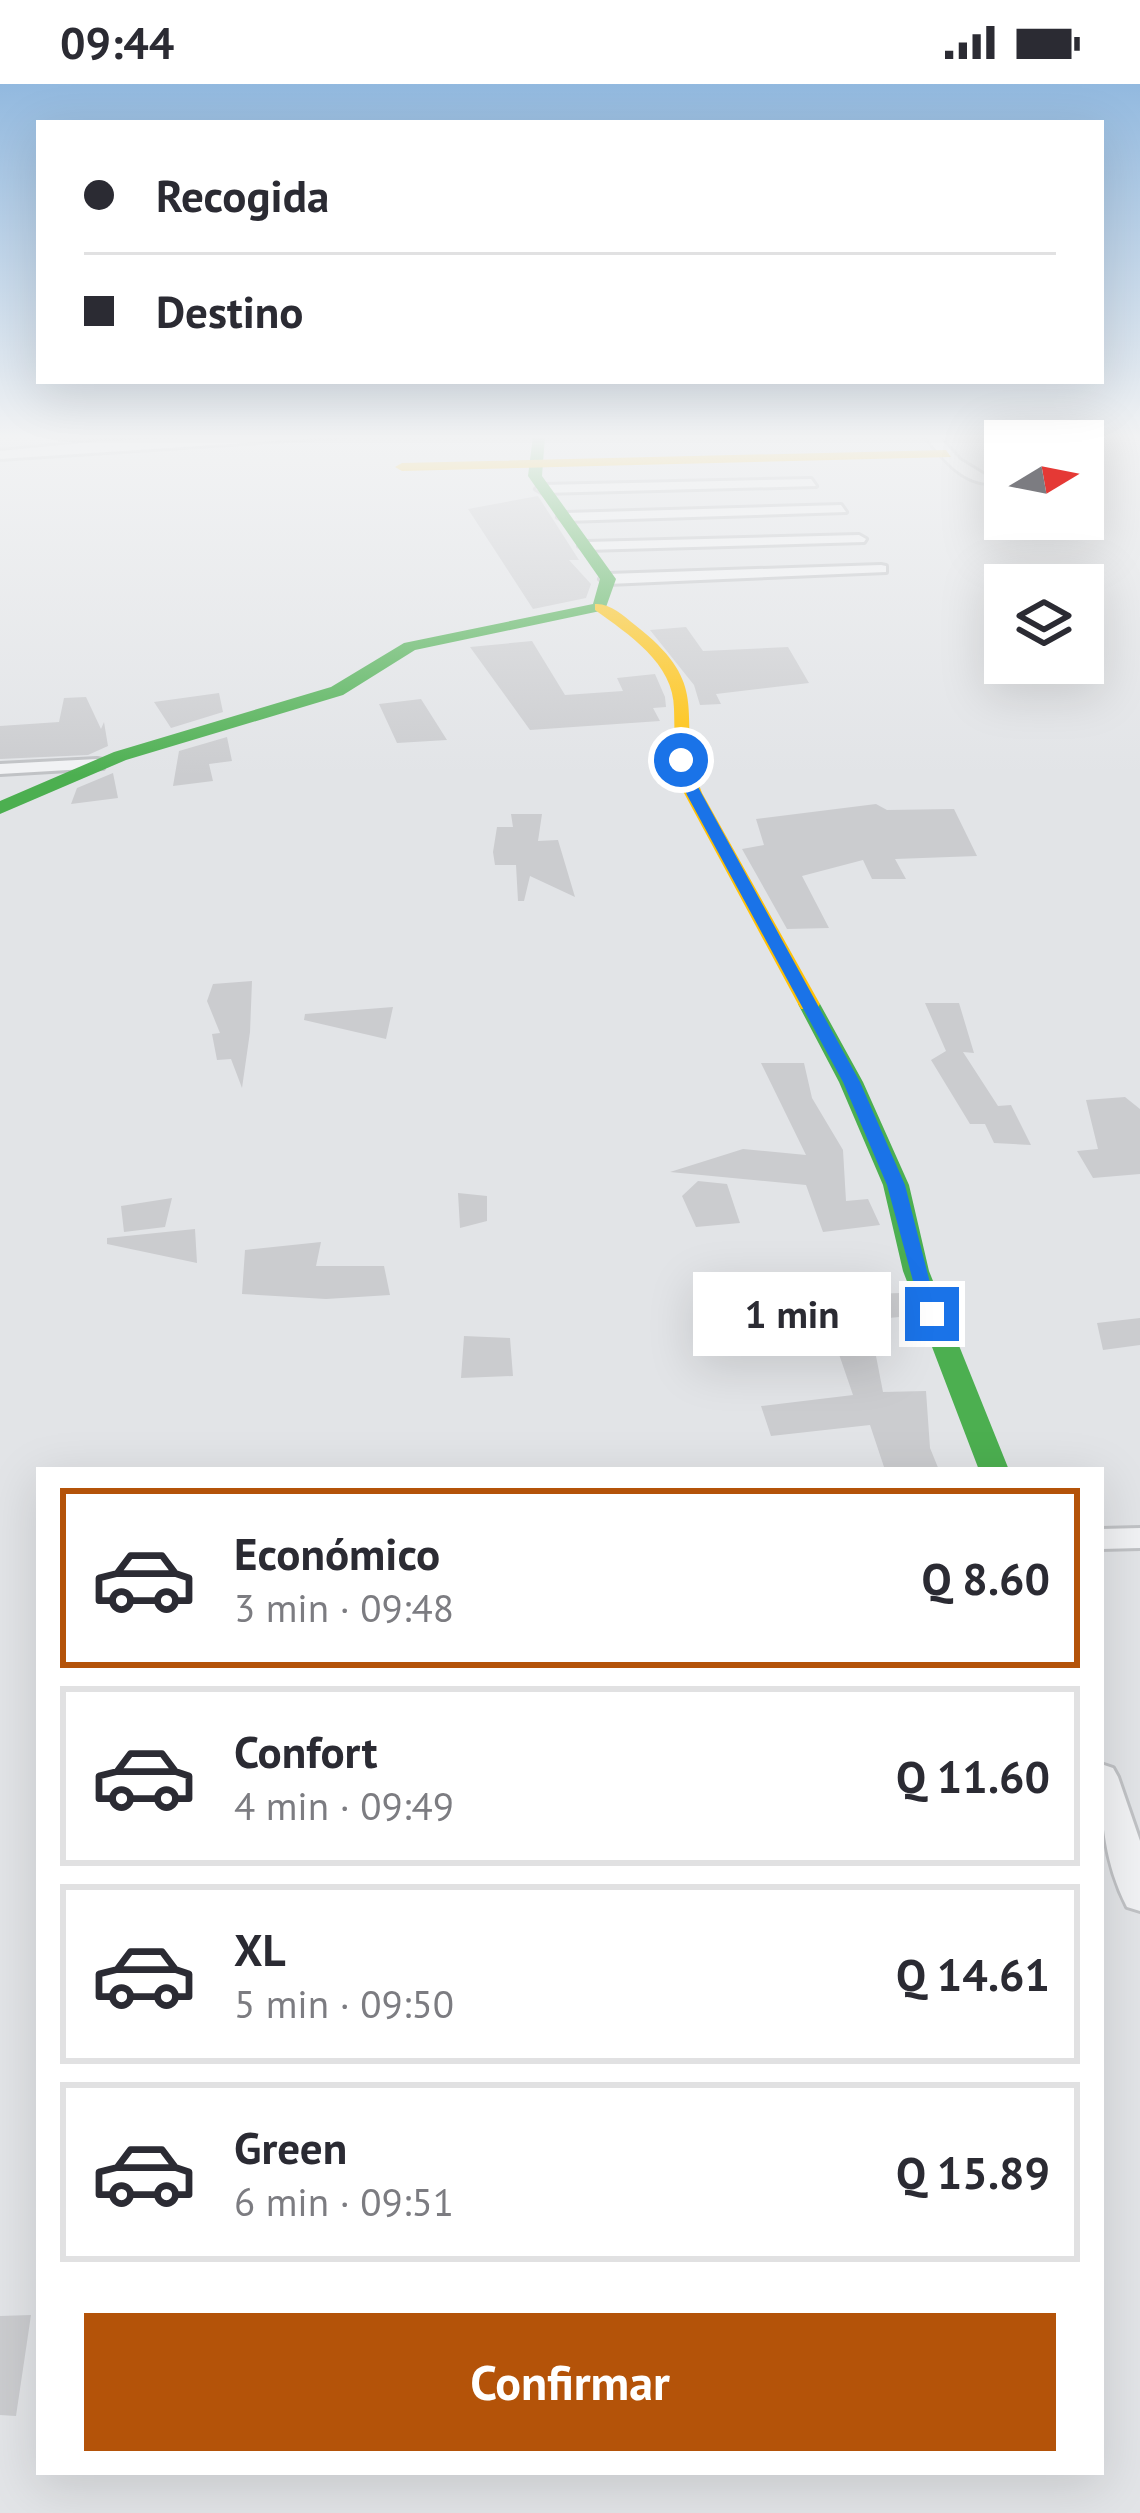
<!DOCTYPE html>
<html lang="es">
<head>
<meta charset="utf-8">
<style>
	:root { --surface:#fff; --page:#f7f7f7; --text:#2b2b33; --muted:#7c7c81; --line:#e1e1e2; --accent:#b45309 }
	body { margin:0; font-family:"PT Sans",sans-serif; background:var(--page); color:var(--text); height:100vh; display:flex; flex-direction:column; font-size:45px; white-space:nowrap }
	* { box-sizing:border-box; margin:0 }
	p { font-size:39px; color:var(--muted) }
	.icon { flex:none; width:66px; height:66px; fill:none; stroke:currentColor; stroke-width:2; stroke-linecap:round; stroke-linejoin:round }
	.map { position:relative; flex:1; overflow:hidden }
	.drawer { position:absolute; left:36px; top:1383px; width:1068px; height:1008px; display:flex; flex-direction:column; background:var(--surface); border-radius:0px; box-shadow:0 12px 48px #0002 }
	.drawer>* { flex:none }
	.hud { position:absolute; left:36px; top:36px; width:1068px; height:264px; border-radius:0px; box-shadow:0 12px 48px #0002; display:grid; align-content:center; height:264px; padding:0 48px; background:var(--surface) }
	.needle { width:78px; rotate:80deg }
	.controls { position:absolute; left:984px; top:336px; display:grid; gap:24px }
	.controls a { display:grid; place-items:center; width:120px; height:120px; border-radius:0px; background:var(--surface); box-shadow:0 12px 48px #0002; font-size:60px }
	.end { position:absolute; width:54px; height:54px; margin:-27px; border:15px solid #1a73e8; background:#fff; box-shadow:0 0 0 6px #fff }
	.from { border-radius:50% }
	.bubble { position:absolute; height:84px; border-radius:0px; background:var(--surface); box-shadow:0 12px 48px #0002; font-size:39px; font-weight:800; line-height:84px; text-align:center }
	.hud b { display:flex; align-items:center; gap:42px; height:114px; font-size:45px }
	.hud b+b { border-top:3px solid var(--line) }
	.hud i { width:30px; height:30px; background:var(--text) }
	ul { padding:21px 0 0; list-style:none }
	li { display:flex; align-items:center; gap:36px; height:180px; margin:0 24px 18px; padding:0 24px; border:6px solid var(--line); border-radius:0px }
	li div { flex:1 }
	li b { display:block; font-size:45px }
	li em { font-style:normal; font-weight:800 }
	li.current { border-color:var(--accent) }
	li>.icon { width:108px; height:108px; stroke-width:1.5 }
	.primary-button { display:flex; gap:24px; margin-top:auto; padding:24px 48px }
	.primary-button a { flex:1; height:138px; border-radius:0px; background:var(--accent); color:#fff; font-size:48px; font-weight:800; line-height:138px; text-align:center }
	.status { display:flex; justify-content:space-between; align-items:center; height:84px; padding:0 60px; background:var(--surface); direction:ltr }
	.status svg { height:33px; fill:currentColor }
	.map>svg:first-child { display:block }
</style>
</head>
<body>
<div class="status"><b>09:44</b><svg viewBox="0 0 49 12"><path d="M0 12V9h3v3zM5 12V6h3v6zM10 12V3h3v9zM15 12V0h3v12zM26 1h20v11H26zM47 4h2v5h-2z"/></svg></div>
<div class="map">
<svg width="1140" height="2429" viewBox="0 0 1140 2429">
	<rect width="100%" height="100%" fill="#e2e4e7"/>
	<!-- building -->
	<path fill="#cbcccf" d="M538 412 579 476H569L591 500 586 514 533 525 468 425Z
		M686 543 703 567 788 563 809 599 716 610 721 620 700 621 694 601 650 546Z
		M532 557 565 611 623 607 617 594 655 590 665 613 666 623 653 624 660 637 530 646 470 563Z
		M219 609 223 628 171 644 154 618Z
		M86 613 101 645 104 638 108 662 88 671 0 675V642L59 638 64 614Z
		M421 615 447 656 397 659 379 620Z
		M227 653 232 677 209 680 213 697 173 702 179 667Z
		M113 689 118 714 71 720 77 704Z
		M876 720 887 726 954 725 977 772 895 775 906 795H872L863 776 802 792 829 844 787 845 742 765 764 761 756 735Z
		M511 730H542L538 757 558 756 575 813 530 792 524 817H518L516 781H495L493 768 497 743H513Z
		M252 897 250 948 242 1004 231 975 217 976 212 950 220 949 207 917 213 900Z
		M925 919H959L974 969 963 968 998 1022 1011 1021 1031 1061 994 1059 985 1040H970L931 976 946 967Z
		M393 923 386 955 304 936 305 930Z
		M761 979H804L812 1014 843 1066 846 1117 868 1115 880 1141 823 1148 806 1101 670 1088 743 1065 806 1071Z
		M1125 1013 1140 1025V1090L1093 1094 1077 1067 1098 1065 1086 1016Z
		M698 1097 727 1100 740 1139 696 1143 682 1112Z
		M458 1109 487 1112V1137L460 1144Z
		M172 1114 165 1143 124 1148 121 1122Z
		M195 1145 197 1179 107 1160V1154Z
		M321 1158 316 1182H384L390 1211 326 1215 242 1210 245 1166Z
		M900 1209 909 1232 869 1236 883 1308 926 1307 930 1364 939 1386H885L870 1341 771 1352 761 1322 853 1311 819 1212Z
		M1140 1234V1261L1103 1266 1097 1239Z
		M464 1252 510 1254 513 1292 461 1294Z
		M31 2231 16 2332 0 2331V2232Z"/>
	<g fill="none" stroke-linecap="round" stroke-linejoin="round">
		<!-- street casing -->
		<g stroke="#c0c2c5" stroke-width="6">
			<path id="street" d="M237 352H350L0 375V367L103 357Z
				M925 352H938L960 376 988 393V399C961 398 941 372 925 352Z
				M811 395 816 402 543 409 536 405 543 401Z
				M841 421 846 428 565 437 558 433 565 429Z
				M859 451 866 455 864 458 586 466 579 462 586 458Z
				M881 481 886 482V488L608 500 600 495 608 490Z
				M97 675 103 676V684L0 690V680Z
				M1140 1444V1464L1101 1465V1445Z
				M1101 1680 1113 1684 1118 1693 1140 1757V1827L1127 1823C1103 1776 1101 1730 1101 1680Z"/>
		</g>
		<!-- street -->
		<use href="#street" fill="#f1f2f4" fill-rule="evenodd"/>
		<!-- fast -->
		<path fill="#4caf50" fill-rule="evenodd" d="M533 352H545L542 392 616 495 605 526 415 566 343 611 126 676 0 730V717L114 668 331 603 404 559 593 520 600 495 528 392Z
			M809 913 820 920 863 998 909 1101 929 1187 1009 1386H979L903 1187 883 1101 839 998 798 920Z"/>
		<!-- slow -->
		<path fill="#ffc107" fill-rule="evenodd" d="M946 366 951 373 402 387 395 383 402 379Z
			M595 520C610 519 623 531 635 541 719 606 671 632 702 709L820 920 817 925H801L798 920 684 709C673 680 675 655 674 625 674 579 628 550 595 526Z"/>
	</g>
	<!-- sky -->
	<linearGradient id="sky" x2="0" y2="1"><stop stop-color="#92b9df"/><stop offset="0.51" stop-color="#f2f3f4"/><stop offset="1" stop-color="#f2f3f4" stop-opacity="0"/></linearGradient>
	<rect width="1140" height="692" fill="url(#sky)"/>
	<!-- route -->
	<path fill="#1a73e8" d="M681 672 860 998 905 1101 939 1234 922 1230 887 1101 843 998 687 711 674 676Z"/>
</svg>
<div class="controls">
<a><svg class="needle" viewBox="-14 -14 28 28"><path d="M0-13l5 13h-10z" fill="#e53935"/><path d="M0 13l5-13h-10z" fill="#7c7c81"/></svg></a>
<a><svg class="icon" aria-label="layers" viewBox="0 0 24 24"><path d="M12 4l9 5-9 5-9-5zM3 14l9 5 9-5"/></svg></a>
</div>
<i class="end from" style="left:681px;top:676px"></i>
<i class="end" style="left:932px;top:1230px"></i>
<div class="bubble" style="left:693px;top:1188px;width:198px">1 min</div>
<div class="hud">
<b><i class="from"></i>Recogida</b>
<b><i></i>Destino</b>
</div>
<section class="drawer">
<ul>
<li class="current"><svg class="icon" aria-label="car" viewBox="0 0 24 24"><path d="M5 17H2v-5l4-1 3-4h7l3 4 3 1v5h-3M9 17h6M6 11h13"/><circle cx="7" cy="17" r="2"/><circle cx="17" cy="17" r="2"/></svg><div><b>Económico</b><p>3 min · 09:48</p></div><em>Q 8.60</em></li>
<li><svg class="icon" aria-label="car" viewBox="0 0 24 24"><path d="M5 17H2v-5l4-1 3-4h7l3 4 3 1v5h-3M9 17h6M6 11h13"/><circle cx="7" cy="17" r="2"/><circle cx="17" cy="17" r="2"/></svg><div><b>Confort</b><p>4 min · 09:49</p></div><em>Q 11.60</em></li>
<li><svg class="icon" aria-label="car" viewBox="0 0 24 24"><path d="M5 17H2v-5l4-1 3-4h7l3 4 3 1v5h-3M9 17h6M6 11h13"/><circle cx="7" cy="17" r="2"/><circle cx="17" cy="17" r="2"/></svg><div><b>XL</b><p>5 min · 09:50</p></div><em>Q 14.61</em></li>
<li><svg class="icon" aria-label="car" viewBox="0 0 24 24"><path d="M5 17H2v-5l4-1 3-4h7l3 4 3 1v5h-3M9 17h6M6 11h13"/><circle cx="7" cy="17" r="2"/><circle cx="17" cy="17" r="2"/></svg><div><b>Green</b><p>6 min · 09:51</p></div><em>Q 15.89</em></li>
</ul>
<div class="primary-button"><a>Confirmar</a></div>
</section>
</div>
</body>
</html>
